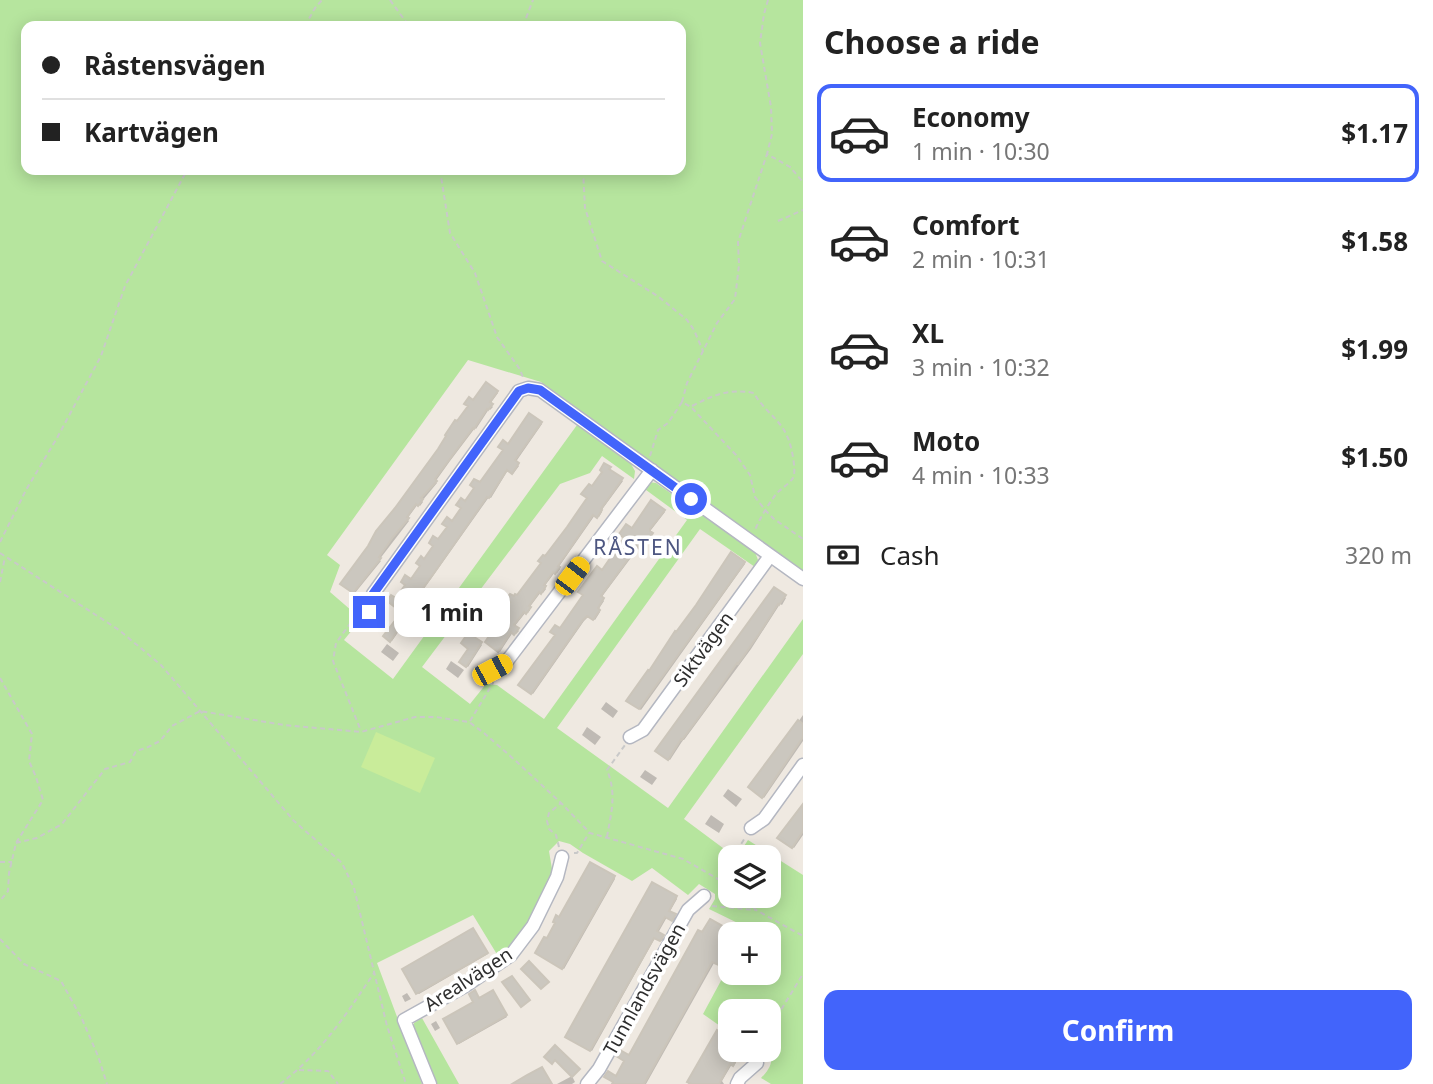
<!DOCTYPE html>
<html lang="en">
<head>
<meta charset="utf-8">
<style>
	:root { --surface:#fff; --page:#f6f6f6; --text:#222; --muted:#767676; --line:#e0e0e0; --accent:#4264fb }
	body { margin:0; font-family:"Noto Sans",sans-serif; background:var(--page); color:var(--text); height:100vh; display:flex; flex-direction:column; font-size:26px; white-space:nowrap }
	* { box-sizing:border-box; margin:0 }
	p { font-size:23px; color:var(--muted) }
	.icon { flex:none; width:38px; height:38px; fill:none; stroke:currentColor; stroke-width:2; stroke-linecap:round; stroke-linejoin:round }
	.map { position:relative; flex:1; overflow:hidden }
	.details { display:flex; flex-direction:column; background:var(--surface); width:630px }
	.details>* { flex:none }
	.banner { position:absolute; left:21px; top:21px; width:665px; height:154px; border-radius:14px; box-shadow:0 4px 18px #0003; display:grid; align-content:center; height:154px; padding:0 21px; background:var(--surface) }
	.controls { position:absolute; left:718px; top:845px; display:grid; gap:14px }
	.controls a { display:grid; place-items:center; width:63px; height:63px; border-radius:14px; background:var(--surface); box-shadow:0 4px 18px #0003; font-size:35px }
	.end { position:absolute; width:32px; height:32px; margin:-16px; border:9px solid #4264fb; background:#fff; box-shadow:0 0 0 4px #fff }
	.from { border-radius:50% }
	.bubble { position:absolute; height:49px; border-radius:14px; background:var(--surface); box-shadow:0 4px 18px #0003; font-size:23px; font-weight:700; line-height:49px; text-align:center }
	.car { position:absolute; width:21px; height:42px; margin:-21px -10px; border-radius:9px; box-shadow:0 0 5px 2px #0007; background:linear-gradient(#f5c518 24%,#345 0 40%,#f5c518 0 76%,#345 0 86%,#f5c518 0) }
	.banner b { display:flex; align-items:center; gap:24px; height:66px; font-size:26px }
	.banner b+b { border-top:2px solid var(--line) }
	.banner i { width:18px; height:18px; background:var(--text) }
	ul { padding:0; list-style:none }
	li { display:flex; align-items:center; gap:21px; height:98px; margin:0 14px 10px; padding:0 7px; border:4px solid transparent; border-radius:14px }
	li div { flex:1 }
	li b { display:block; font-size:26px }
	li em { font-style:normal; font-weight:700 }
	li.current { border-color:var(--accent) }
	li>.icon { width:63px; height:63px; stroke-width:1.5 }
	h2 { padding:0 21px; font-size:32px; line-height:84px }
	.pay { display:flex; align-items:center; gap:18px; height:77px; padding:0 21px; font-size:26px }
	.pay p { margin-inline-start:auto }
	.cta { display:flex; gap:14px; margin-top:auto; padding:14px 21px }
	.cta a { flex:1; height:80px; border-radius:14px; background:var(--accent); color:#fff; font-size:28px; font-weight:700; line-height:80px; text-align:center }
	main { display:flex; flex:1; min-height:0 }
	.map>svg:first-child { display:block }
</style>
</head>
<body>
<main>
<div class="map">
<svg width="803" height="1084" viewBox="0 0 803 1084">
	<rect width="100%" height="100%" fill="#efe9e1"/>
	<!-- green -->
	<path fill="#b6e59e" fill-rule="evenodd" d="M0 0H803V571L541 382 468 360 327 555 340 565 330 592 352 611 357 624 344 640 393 679 577 425 631 464 635 471 634 479 602 456 590 473 560 484 422 667 470 704 486 684 497 685 544 719 687 520 642 487 649 482 656 483 755 552 758 560 755 567 700 529 557 728 668 808 803 619V654L684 819 731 854 738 855 748 840 803 875V1084H771L761 1078C769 1070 777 1059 765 1050H768V1012H730V1033L703 1014 730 964V973H768V934H745L748 928 709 909 715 899V894L699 884 688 895 652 868 632 881 583 853 570 844 559 841 549 851 553 875 528 924 510 948 498 956 473 915 377 963 422 1084H0ZM26 26H681V170H26ZM730 858H768V896H730Z
		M422 1018 459 1084H436L413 1030 414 1023Z"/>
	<!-- pitch -->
	<path fill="#c9ec9a" d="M376 732 435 758 420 793 361 767Z"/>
	<!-- shadow -->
	<path fill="#0003" d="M497 392 498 393 490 404 493 407 490 410 489 409 476 429 475 428 450 461 435 482 437 483 422 501 423 502 420 506 418 504 407 519 409 521 379 560 381 561 355 593 342 584 473 403Z
		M530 415 542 424 515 463 519 466 513 474 508 470 491 498 489 497 406 614 389 601H396L411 582 438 542Z
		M605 465 611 469 609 471 623 481 601 511 602 512 599 517 595 515 558 568 560 569 557 573 555 572 544 587 546 589 543 593 541 592 529 608 530 610 528 613 526 612 514 627 519 631 516 634 513 632 500 652 487 642 507 614 509 606 517 597 589 498 592 489 605 472Z
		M652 503 665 512 651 530 650 533 653 536 643 550 639 547 601 598 604 601 598 610 600 612 595 620 589 616 584 621 533 694 522 686Z
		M744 563 745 564 641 710 628 701Z
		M775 590 786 598 782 605 780 604 751 649 684 740H683L670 760 659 753Z
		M401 616 417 628 411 635 401 628 392 641 385 636Z
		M469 635 482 645 468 667 461 662 470 649Z
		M387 644 399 653 393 661 381 652Z
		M451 661 464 670 458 678 446 669Z
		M606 702 618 711 613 718 601 709Z
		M803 715V741L764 798 750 787 772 760Z
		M587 727 601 737 595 745 582 735Z
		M645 770 657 778 652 785 640 777Z
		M728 789 742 799 736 807 723 796Z
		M803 806V835L794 848 780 838Z
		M711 815 724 824 719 833 705 824Z
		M614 877 615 879 564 969 539 954 559 919Z
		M676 897 677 899 669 913 676 917 674 921 667 917 658 933 664 938 662 941 655 938 592 1051 569 1038Z
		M711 921 734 934H730V944L724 955 728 958 723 967 714 963 646 1084H614Z
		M475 932 488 954 419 994 417 993Z
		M407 993 411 999 405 1002 402 996Z
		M494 994 507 1017 459 1044 458 1043 479 1000Z
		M436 1021 440 1028 435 1031 431 1024Z
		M717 1033 730 1050H743L734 1066 732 1064 722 1081 724 1084H688Z
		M572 1076 575 1082 572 1084H557Z"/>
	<!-- building -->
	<path fill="#cbc7bf" stroke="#cbc5ba" stroke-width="2" d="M486 382 498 391 490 402 493 404 488 410 487 409 474 429 473 428 449 460 435 479 437 481 421 498 423 499 418 506 416 504 407 517 409 518 393 537 379 557 381 558 353 593 340 584 368 546 376 531 395 508 438 449 446 436 445 435 455 420 457 421 468 406 464 404 469 397 473 400Z
		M529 413 542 422 515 460 519 463 512 474 507 470 489 498 487 497 432 576 404 614 387 601 391 595 396 598 405 585 401 582 405 575 411 579 420 566 416 563 421 556 424 559 433 546 429 543 433 536 438 539 447 527 442 524 447 517 452 521 461 508 456 505 461 498 465 501 474 488 470 485 474 479 480 482 503 450 498 447 503 440 508 444Z
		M604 463 611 467 609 469 623 478 601 509 602 510 597 518 593 515 558 566 560 567 555 574 553 572 544 585 546 586 541 594 539 592 529 606 531 607 526 614 524 612 514 625 519 628 514 635 511 632 498 652 485 642 504 614 500 611 506 602 508 604 510 602 506 599 510 594 514 596 515 594 517 595 541 563 538 561 543 555 545 556 567 527 587 498 581 494 589 484 592 486 602 472 600 470Z
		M651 500 665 510 650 529V531L653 533 641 550 637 547 601 596 604 598 598 608 600 610 593 620 587 616 583 620 531 694 518 685 555 635 550 632 555 625 560 628 583 595 578 592 597 566 602 570 624 538 619 534 626 524 632 528Z
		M731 552 745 562 639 709 626 701 648 670 649 671 675 631 676 632 696 605Z
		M774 587 786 595 779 605 778 604 759 634 738 664 737 663 710 702 682 740 681 739 668 760 655 751Z
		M401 613 417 625 409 635 399 628 390 642 383 636Z
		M468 633 482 642 466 667 459 662 468 649 461 643Z
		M798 720 803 724V737L762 798 748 787Z
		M803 804V831L792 848 777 838Z
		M590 862 615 876 562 969 535 953 544 937 547 938 555 923 553 922 556 915 559 917Z
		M652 882 677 896 669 911 676 914 672 921 665 917 657 931 664 935 660 941 654 938 590 1051 565 1037Z
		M710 919 730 930V941L723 953 728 955 721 966 712 962 644 1084H612L613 1082 604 1077 608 1071 616 1076 624 1061 616 1056 620 1050 629 1055 698 930 702 932Z
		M473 928 488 953 416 994 402 969Z
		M529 961 549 982 541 989 521 969Z
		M512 976 530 1000 521 1007 502 982Z
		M475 990 479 998 493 990 507 1015 457 1044 443 1019 473 1002 469 994Z
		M717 1030 730 1038V1050H741L733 1066 730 1064 719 1084H692L687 1082Z
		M555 1045 580 1069 572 1077 555 1060 552 1064 544 1057Z
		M542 1067 552 1084H512L527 1075Z"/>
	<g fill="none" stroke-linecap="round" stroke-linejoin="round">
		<!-- minor casing -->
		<g stroke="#b4b7c1" stroke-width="15">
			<path id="minor" d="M369 612 373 594 519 391 528 388 540 390 803 579
				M492 670 507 661 652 470
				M630 737 643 730 770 556
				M751 828 764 819 803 765
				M430 1084 404 1020 465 986 511 955 533 926 557 877 562 857
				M587 1084 599 1069 688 910 704 896
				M737 1084 740 1078 757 1063"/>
		</g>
		<!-- path -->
		<path stroke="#c9c9c9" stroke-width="2" stroke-dasharray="5 3.5" stroke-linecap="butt" d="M390 0 409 26
			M768 0 764 14 760 43 771 107 772 134 767 154 790 167 803 182
			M305 26 315 8 322 0
			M523 26 533 0
			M440 170 450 233 475 273 497 337 519 368 523 377
			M583 170 585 208 602 261 659 297 687 320 694 330 703 351
			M778 221 803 210
			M682 402 687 383 717 323 735 299 739 265 738 242 767 154
			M692 406C714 395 729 388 754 393 762 409 780 419 787 436 791 443 797 471 793 478 789 484 782 488 777 493 769 503 760 518 755 530
			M650 456 658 430 668 423 682 402 691 407 736 455 750 475 755 497 766 511 774 519 803 539
			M0 542 26 490 57 438 101 356 125 286 187 170
			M0 553 119 630 161 665 294 821 342 863 354 888 387 1026 406 1084
			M0 582 5 557
			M358 618 352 621 336 643 333 661 361 731
			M0 678 32 734 29 761 36 777 43 800 16 843 9 873 8 891 0 901
			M470 721 493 683V681
			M607 837C611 813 617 794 607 770L625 745
			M16 843 37 838 62 824 105 769 130 762 136 751 146 748 160 741 172 726 200 711 284 725 361 732 415 717H436L469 722 484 733 517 762 561 803 590 833 683 859 730 886
			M559 847 556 835 549 829 547 821 549 813 561 803
			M574 853H577L589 833
			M732 858 745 838
			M730 861 727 866 730 877
			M0 862H12
			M741 896 756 910 803 936
			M712 906 755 910
			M0 939 24 964 61 981 82 1019 98 1056 107 1084
			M768 1031 803 974
			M299 1070 328 1071 338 1084
			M280 1084C322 1052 345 1016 374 973"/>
		<!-- minor -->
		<use href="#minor" stroke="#fff" stroke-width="12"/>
	</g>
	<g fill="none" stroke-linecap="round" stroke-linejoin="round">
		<!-- route -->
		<path stroke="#4264fb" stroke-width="9" d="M369 612 373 594 519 391 528 388 540 390 691 499"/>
	</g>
	<g text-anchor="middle" stroke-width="7" stroke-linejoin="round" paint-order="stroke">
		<!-- street labels -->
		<g font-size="19" fill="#2e2e2e" stroke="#fff">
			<text transform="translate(703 649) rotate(-54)" y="7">Siktvägen</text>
			<text transform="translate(468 979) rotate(-33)" y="7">Arealvägen</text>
			<text transform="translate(644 989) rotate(-61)" y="7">Tunnlandsvägen</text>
		</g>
		<!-- neighbourhood labels -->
		<g font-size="21" letter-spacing="2" fill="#4d5680" stroke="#fff">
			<text x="638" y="555">RÅSTEN</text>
		</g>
	</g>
</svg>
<div class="controls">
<a><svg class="icon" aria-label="layers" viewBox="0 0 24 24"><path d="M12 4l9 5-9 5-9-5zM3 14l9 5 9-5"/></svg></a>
<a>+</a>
<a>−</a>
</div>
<i class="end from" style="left:691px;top:499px"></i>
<i class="end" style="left:369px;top:612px"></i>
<div class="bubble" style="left:394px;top:588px;width:116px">1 min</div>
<i class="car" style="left:572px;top:576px;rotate:37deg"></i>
<i class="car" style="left:492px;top:670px;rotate:62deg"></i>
<div class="banner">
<b><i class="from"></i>Råstensvägen</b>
<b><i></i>Kartvägen</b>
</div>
</div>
<section class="details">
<h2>Choose a ride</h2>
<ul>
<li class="current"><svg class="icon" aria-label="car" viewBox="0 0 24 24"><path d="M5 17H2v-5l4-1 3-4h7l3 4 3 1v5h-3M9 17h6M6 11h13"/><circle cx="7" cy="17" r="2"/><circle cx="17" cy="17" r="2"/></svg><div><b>Economy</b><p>1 min · 10:30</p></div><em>$1.17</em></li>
<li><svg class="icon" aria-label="car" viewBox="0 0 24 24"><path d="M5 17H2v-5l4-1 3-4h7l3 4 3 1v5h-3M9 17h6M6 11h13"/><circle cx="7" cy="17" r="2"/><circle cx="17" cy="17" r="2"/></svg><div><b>Comfort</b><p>2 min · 10:31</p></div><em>$1.58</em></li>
<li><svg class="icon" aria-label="car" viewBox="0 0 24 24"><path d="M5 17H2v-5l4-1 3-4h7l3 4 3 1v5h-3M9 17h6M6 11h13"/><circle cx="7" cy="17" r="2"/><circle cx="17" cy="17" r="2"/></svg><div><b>XL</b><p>3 min · 10:32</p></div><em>$1.99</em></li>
<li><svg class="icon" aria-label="car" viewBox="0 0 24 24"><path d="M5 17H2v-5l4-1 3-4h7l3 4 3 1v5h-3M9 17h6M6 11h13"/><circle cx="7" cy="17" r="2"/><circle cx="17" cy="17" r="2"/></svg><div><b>Moto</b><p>4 min · 10:33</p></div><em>$1.50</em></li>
</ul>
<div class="pay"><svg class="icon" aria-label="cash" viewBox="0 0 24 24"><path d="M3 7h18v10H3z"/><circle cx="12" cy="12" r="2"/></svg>Cash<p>320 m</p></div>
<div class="cta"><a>Confirm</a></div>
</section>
</main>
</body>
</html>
